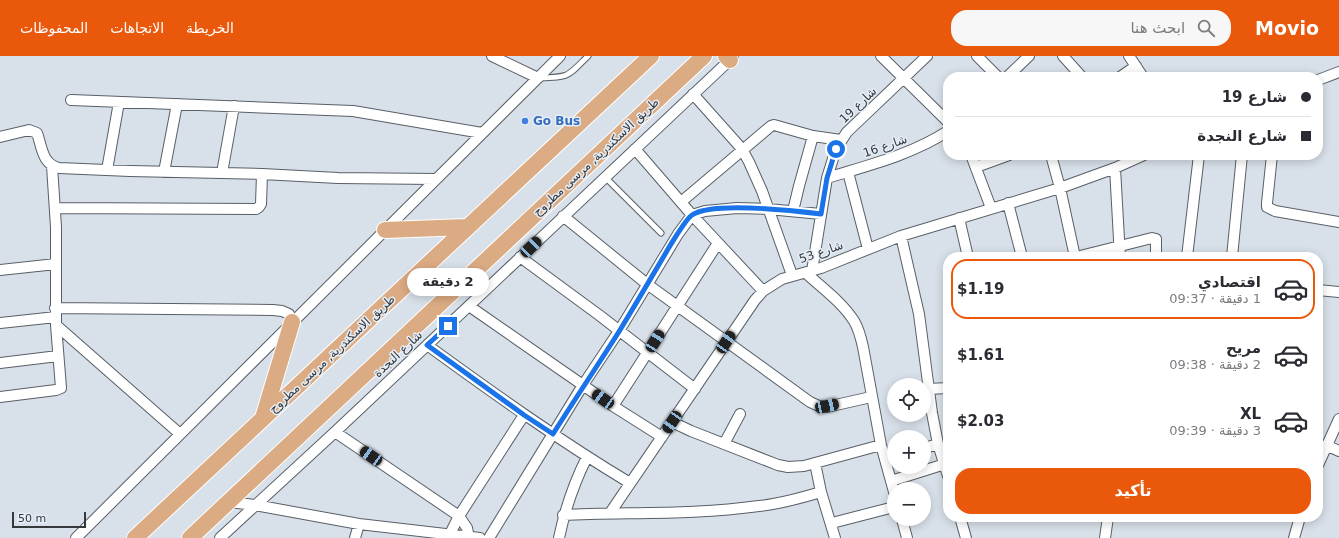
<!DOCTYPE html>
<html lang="ar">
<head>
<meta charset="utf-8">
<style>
	:root { --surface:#fff; --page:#f7f7f7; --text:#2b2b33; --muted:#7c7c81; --line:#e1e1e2; --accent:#ea580c }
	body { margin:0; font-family:"DejaVu Sans","Noto Naskh Arabic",sans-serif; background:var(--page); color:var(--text); direction:rtl; height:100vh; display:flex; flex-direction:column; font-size:15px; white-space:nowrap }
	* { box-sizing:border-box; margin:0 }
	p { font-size:13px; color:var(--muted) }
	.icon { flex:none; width:22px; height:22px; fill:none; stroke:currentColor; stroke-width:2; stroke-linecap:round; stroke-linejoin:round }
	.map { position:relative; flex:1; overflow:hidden; direction:ltr }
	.details { position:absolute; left:943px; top:196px; width:380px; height:270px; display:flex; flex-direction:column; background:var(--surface); border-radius:16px; box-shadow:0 2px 10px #0003; direction:rtl }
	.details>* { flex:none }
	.hud { position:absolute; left:943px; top:16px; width:380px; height:88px; border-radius:16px; box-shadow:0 2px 10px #0003; direction:rtl; display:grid; align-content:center; height:88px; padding:0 12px; background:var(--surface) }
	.buttons { position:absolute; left:887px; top:322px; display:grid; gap:8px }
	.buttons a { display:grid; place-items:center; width:44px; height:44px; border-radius:50%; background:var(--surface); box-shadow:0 2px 10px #0003; font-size:20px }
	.scale { position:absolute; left:12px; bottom:10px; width:74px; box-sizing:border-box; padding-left:4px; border:2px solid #36393c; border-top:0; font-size:11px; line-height:14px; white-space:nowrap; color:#36393c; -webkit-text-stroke:3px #e5edf6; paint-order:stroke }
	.end { position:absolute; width:18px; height:18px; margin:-9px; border:5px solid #1a73e8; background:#fff; box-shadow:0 0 0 2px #fff }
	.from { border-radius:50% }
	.bubble { position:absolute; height:28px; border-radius:14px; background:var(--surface); box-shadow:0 2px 10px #0003; font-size:13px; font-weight:800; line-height:28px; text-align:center; direction:rtl }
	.car { position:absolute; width:12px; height:24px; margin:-12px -6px; border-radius:5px; box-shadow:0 0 3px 1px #0007; background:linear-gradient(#222 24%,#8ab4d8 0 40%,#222 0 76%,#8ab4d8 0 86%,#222 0) }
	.hud b { display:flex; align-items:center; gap:14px; height:38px; font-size:15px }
	.hud b+b { border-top:1px solid var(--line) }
	.hud i { width:10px; height:10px; background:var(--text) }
	ul { padding:7px 0 0; list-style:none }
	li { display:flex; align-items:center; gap:12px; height:60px; margin:0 8px 6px; padding:0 4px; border:2px solid transparent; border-radius:16px }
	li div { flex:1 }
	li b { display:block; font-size:15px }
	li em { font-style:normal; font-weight:800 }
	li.active { border-color:var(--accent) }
	li>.icon { width:36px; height:36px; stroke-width:1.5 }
	.primary-button { display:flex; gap:8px; margin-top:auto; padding:8px 12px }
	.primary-button a { flex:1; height:46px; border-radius:16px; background:var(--accent); color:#fff; font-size:16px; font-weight:800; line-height:46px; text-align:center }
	header { display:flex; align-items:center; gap:24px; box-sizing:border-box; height:56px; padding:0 20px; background:var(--accent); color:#fff }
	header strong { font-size:19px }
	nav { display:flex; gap:22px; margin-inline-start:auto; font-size:14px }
	.search { width:280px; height:36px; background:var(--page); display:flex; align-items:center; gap:10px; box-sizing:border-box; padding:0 14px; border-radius:16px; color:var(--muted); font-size:15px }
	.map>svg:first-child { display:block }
</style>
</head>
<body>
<header>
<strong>Movio</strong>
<div class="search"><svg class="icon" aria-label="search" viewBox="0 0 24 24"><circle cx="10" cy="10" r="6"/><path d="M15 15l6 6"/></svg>ابحث هنا</div>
<nav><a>الخريطة</a><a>الاتجاهات</a><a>المحفوظات</a></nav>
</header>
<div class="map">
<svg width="1339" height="482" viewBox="0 0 1339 482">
	<rect width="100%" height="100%" fill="#d8e0e9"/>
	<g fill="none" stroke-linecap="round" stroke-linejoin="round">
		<!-- service casing -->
		<g stroke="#585f66" stroke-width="7">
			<path id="service" d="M540 22C570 21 567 21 588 0
				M605 121 661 177"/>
		</g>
		<!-- minor casing -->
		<g stroke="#585f66" stroke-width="12">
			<path id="minor" d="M492 0 538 22
				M881 0 948 66
				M977 0 998 21
				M1063 0 1082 21
				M1129 0 1143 21
				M1007 21 1029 0
				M1120 21 1136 10
				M1318 24 1339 16
				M693 38 742 93 749 106 762 135 792 219
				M71 44 353 55 482 77
				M0 81 29 74 37 77C42 91 42 108 59 112L130 115 262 118 338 122 436 123
				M635 93 692 159 763 235
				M971 99 991 152
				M1051 99 1060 132 1075 201
				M1272 99 1267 147V151L1275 155 1339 166
				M976 111 1009 99
				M1115 112 1120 201
				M107 114 119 46
				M164 116 177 48
				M848 116 868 193
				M222 117 234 50
				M827 122C869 109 911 99 948 75
				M681 146 771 70 774 69 813 80 841 84
				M1008 147 1022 201
				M55 152 256 153 259 151 261 148 262 118
				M793 155 799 130 813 80
				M563 160 647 228 810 346 819 350 827 351 871 341
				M959 162 968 201
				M901 180 919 258 932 357 938 388 948 420
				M520 201 599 259 695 333
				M1076 201 1152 182 1156 183V201
				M1187 201 1199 99
				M1232 201 1242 99
				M0 214 56 208
				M812 215 827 122 836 93 847 76 927 0
				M806 217C822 232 842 246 854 265 859 273 861 282 863 291L881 389 894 436
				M1318 234 1339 236
				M469 250 613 350 662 381
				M55 252 273 254 282 255 289 258 292 266
				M0 267 56 261
				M56 269 180 378
				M427 289C493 337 560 385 630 427
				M0 307 58 300
				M928 333 948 332
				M0 341 56 334 61 332 56 269V171L52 110
				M613 350 718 187
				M672 366 691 375 778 409 788 411 804 410 881 389
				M335 376 459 460 467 472 469 482
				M724 388 740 358
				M1326 389 1339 395
				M924 392 938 388
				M815 407 821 436 835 482
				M1318 409 1339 363
				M891 425 945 408
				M229 446 255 449 359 468 480 482
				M610 457 755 244 763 235 782 223 821 212 901 180 1060 132 1115 112 1144 99
				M563 459C628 456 694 459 759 450 780 448 801 442 821 436
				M960 461 966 482
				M902 463 907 482
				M832 467 894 451
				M450 478 459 460 524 359
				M76 482 560 0
				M220 482 335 376 733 1
				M355 482 359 468
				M489 482 583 329 619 275 678 178 692 159 705 155 737 152 768 153 821 158
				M559 482C565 453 574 427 587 401
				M1105 482 1108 461
				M1294 482 1300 461"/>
		</g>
		<!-- primary casing -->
		<g stroke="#fff" stroke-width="18">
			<path id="primary" d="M726 0 730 4
				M385 174 467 171
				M263 362 292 266
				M135 482 651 0
				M190 482 704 0"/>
		</g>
		<!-- service -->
		<use href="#service" stroke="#fff" stroke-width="5"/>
		<!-- minor -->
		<use href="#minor" stroke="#fff" stroke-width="10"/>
		<!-- primary -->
		<use href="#primary" stroke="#dbab83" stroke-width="16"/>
	</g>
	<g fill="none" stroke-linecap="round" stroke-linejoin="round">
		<!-- route -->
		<path stroke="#1a73e8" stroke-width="5" d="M448 270 427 289 524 359 553 378C575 343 598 309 620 274 637 246 654 217 671 188 675 182 686 163 692 159 712 145 796 155 821 158L827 122 836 93"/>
	</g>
	<!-- markers -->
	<circle fill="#3f7fe0" stroke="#e5edf6" stroke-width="1.5" cx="525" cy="65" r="4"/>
	<g text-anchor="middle" stroke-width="3" stroke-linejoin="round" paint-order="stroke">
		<!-- street labels -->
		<g font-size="12" fill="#36393c" stroke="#e5edf6">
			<text transform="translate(858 49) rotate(-44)" y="4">شارع 19</text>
			<text transform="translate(885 90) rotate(-19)" y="4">شارع 16</text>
			<text transform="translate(596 101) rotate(-43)" y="4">طريق الاسكندرية, مرسى مطروح</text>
			<text transform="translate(821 196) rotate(-19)" y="4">شارع 53</text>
			<text transform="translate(332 298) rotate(-43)" y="4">طريق الاسكندرية, مرسى مطروح</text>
			<text transform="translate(398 298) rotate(-43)" y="4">شارع النجدة</text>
		</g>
		<!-- shop labels -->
		<g font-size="12" font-weight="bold" fill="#366cbe" stroke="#e5edf6" text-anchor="start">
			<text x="533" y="69">Go Bus</text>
		</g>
	</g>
</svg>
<div class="buttons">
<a><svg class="icon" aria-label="locate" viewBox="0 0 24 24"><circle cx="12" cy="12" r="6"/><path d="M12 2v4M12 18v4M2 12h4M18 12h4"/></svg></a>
<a>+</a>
<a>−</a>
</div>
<div class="scale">50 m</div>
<i class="end from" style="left:836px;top:93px"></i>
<i class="end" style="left:448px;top:270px"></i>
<div class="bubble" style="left:407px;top:212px;width:82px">2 دقيقة</div>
<i class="car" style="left:531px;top:191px;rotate:46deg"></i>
<i class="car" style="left:655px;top:285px;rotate:32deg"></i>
<i class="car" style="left:726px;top:286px;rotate:34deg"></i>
<i class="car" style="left:603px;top:343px;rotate:305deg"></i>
<i class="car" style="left:827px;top:350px;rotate:78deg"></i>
<i class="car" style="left:672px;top:366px;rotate:214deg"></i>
<i class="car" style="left:371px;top:400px;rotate:304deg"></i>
<div class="hud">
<b><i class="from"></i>شارع 19</b>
<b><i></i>شارع النجدة</b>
</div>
<section class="details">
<ul>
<li class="active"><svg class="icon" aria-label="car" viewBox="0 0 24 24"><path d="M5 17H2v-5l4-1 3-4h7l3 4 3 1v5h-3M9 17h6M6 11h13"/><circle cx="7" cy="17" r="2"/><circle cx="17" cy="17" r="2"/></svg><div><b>اقتصادي</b><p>1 دقيقة · 09:37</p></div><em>$1.19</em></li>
<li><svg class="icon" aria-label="car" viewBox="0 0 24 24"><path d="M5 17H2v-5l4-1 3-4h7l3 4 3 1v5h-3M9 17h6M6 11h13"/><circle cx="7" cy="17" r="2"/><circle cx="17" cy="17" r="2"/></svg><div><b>مريح</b><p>2 دقيقة · 09:38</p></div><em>$1.61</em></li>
<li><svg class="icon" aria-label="car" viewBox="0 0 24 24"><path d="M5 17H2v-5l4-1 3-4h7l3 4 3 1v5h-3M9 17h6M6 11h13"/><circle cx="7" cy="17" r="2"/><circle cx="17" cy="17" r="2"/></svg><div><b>XL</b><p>3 دقيقة · 09:39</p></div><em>$2.03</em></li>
</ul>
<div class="primary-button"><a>تأكيد</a></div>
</section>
</div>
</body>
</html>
